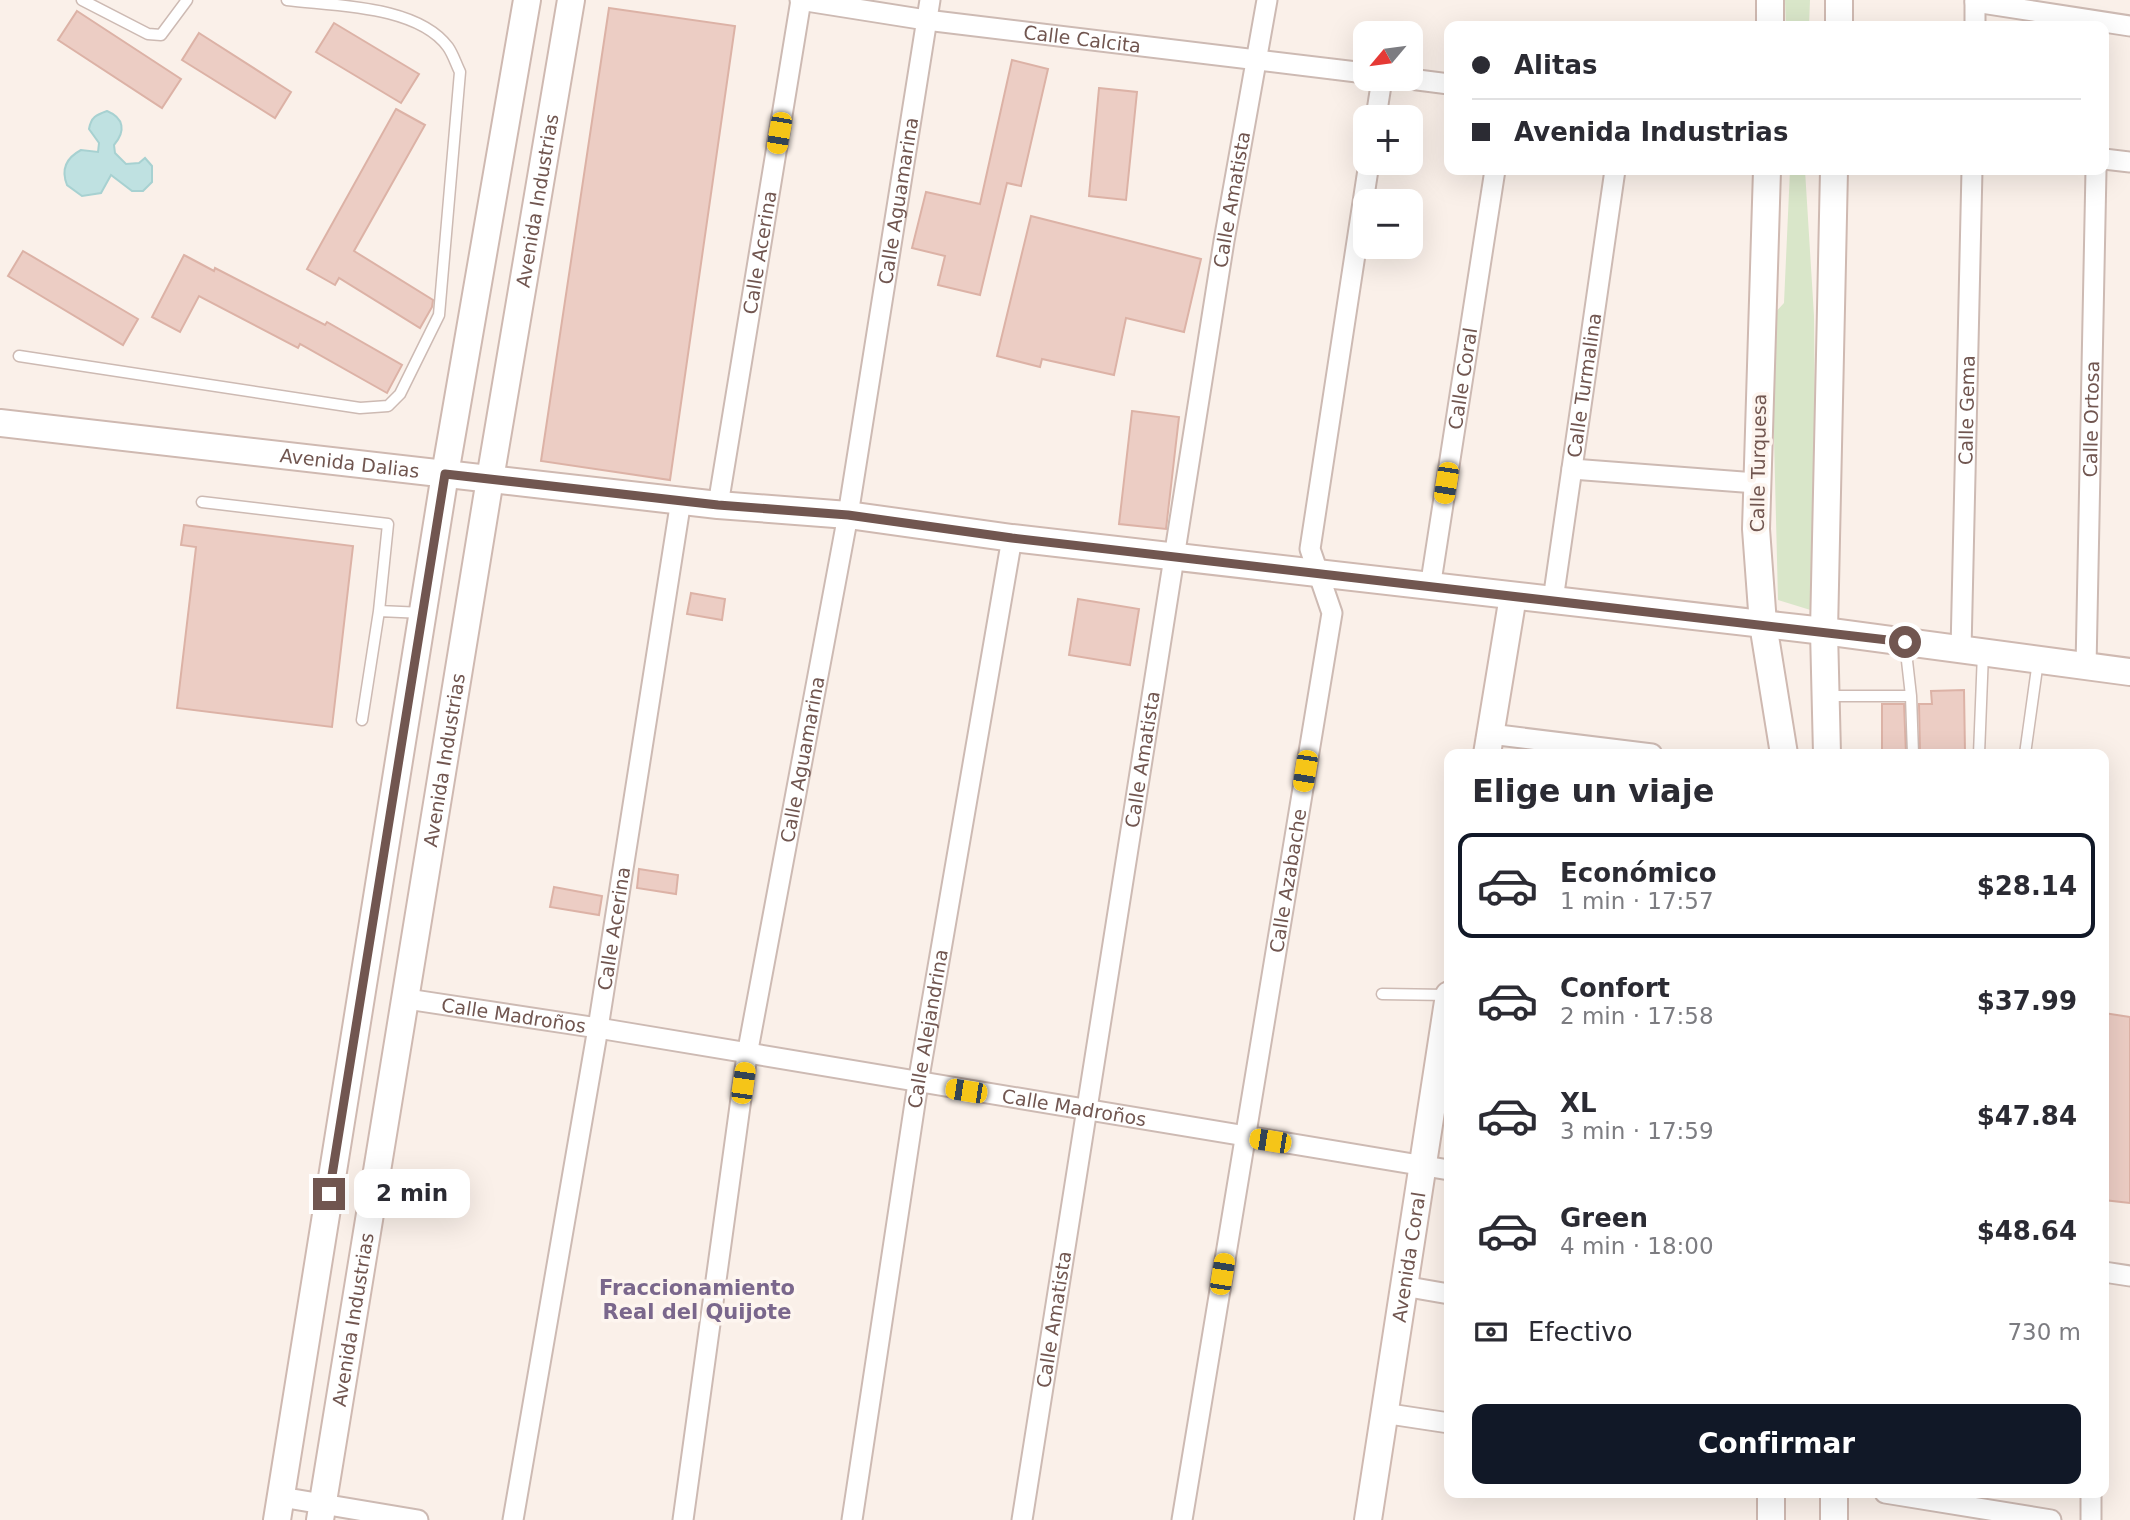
<!DOCTYPE html>
<html lang="es">
<head>
<meta charset="utf-8">
<style>
	:root { --surface:#fff; --page:#f7f7f7; --text:#2b2b33; --muted:#7c7c81; --line:#e1e1e2; --accent:#111827 }
	body { margin:0; font-family:"DejaVu Sans",sans-serif; background:var(--page); color:var(--text); height:100vh; display:flex; flex-direction:column; font-size:26px; white-space:nowrap }
	* { box-sizing:border-box; margin:0 }
	p { font-size:23px; color:var(--muted) }
	.icon { flex:none; width:38px; height:38px; fill:none; stroke:currentColor; stroke-width:2; stroke-linecap:round; stroke-linejoin:round }
	.map { position:relative; flex:1; overflow:hidden }
	.details { position:absolute; left:1444px; top:749px; width:665px; height:749px; display:flex; flex-direction:column; background:var(--surface); border-radius:14px; box-shadow:0 7px 28px #0002 }
	.details>* { flex:none }
	.guide { position:absolute; left:1444px; top:21px; width:665px; height:154px; border-radius:14px; box-shadow:0 7px 28px #0002; display:grid; align-content:center; height:154px; padding:0 28px; background:var(--surface) }
	.needle { width:46px; rotate:241deg }
	.tools { position:absolute; left:1353px; top:21px; display:grid; gap:14px }
	.tools a { display:grid; place-items:center; width:70px; height:70px; border-radius:14px; background:var(--surface); box-shadow:0 7px 28px #0002; font-size:35px }
	.end { position:absolute; width:32px; height:32px; margin:-16px; border:9px solid #715650; background:#fff; box-shadow:0 0 0 4px #fff }
	.from { border-radius:50% }
	.bubble { position:absolute; height:49px; border-radius:14px; background:var(--surface); box-shadow:0 7px 28px #0002; font-size:23px; font-weight:600; line-height:49px; text-align:center }
	.car { position:absolute; width:21px; height:42px; margin:-21px -10px; border-radius:9px; box-shadow:0 0 5px 2px #0007; background:linear-gradient(#f5c518 24%,#345 0 40%,#f5c518 0 76%,#345 0 86%,#f5c518 0) }
	.guide b { display:flex; align-items:center; gap:24px; height:66px; font-size:26px }
	.guide b+b { border-top:2px solid var(--line) }
	.guide i { width:18px; height:18px; background:var(--text) }
	ul { padding:0; list-style:none }
	li { display:flex; align-items:center; gap:21px; height:105px; margin:0 14px 10px; padding:0 14px; border:4px solid transparent; border-radius:14px }
	li div { flex:1 }
	li b { display:block; font-size:26px }
	li em { font-style:normal; font-weight:600 }
	li.active { border-color:var(--accent) }
	li>.icon { width:63px; height:63px; stroke-width:1.5 }
	h2 { padding:0 28px; font-size:32px; line-height:84px }
	.pay { display:flex; align-items:center; gap:18px; height:77px; padding:0 28px; font-size:26px }
	.pay p { margin-inline-start:auto }
	.primary-button { display:flex; gap:14px; margin-top:auto; padding:14px 28px }
	.primary-button a { flex:1; height:80px; border-radius:14px; background:var(--accent); color:#fff; font-size:28px; font-weight:600; line-height:80px; text-align:center }
	.map>svg:first-child { display:block }
</style>
</head>
<body>
<div class="map">
<svg width="2130" height="1520" viewBox="0 0 2130 1520">
	<rect width="100%" height="100%" fill="#faf0e9"/>
	<!-- green -->
	<path fill="#d9e6c9" d="M1785 0H1810L1809 26H1786Z
		M1790 170H1805L1814 316 1817 612 1778 600 1771 317 1784 303Z"/>
	<!-- water -->
	<path fill="#bfe1e1" stroke="#a7d1d1" stroke-width="2" d="M107 111C124 118 126 131 114 145L115 153 126 164 139 163 145 158 152 166V182L143 191H132L111 175 101 193 82 196 67 185C61 170 66 158 81 150L98 152 99 143 89 129C91 117 96 115 107 111Z"/>
	<!-- building -->
	<path fill="#eccdc4" stroke="#dcb2a6" stroke-width="2" d="M609 8 735 26 670 480 541 461Z
		M77 11 181 79 162 108 58 40Z
		M334 23 419 74 401 103 316 52Z
		M199 33 291 92 275 118 182 60Z
		M1012 60 1048 69 1021 186 1007 183 980 295 938 285 945 256 912 248 926 192 980 204Z
		M1099 88 1137 92 1126 200 1089 196Z
		M396 109 425 125 354 251 433 300 432 307 420 328 339 278 335 285 307 269Z
		M1031 216 1201 259 1184 332 1126 318 1114 375 1042 359 1040 367 997 356Z
		M23 251 138 319 123 345 8 276Z
		M184 255 214 271 215 268 325 325 327 322 402 365 387 393 300 344 298 348 199 296 180 332 152 317Z
		M1132 411 1179 417 1166 529 1119 524Z
		M184 525 353 546 332 727 177 708 196 547 181 545Z
		M691 593 725 599 722 620 687 614Z
		M1078 599 1139 609 1130 665 1069 655Z
		M1964 690 1965 753H1920L1919 704H1932L1931 691Z
		M1882 704H1904L1906 754H1882Z
		M639 869 678 875 676 894 637 888Z
		M554 887 602 896 599 915 550 907Z
		M2104 1013 2130 1017V1203L2104 1200Z"/>
	<g fill="none" stroke-linecap="round" stroke-linejoin="round">
		<!-- lane casing -->
		<g stroke="#cdbab3" stroke-width="13">
			<path id="lane" d="M82 0 148 34 161 35 187 0
				M19 356 360 408 388 406 400 394 439 315 460 72C456 64 453 54 448 47 417 5 334 6 287 0
				M202 502 388 524 379 611 423 613
				M1905 643 1911 696 1913 754
				M1828 696H1911
				M362 720 379 611
				M1979 754 1983 653
				M2025 754 2038 661
				M1382 994 1448 995"/>
		</g>
		<!-- street casing -->
		<g stroke="#cdbab3" stroke-width="23">
			<g id="street">
				<path id="s1" d="M800 0 926 20 1365 73"/>
				<path d="M1975 2 2130 26"/>
				<path d="M1975 26V0"/>
				<path d="M1410 79 1449 84"/>
				<path d="M1376 117 1382 79"/>
				<path d="M2104 159 2130 162"/>
				<path d="M1572 469 1756 483"/>
				<path id="s2" d="M718 505 801 0"/>
				<path id="s3" d="M1430 588 1495 170"/>
				<path id="s4" d="M1553 600 1615 170"/>
				<path id="s5" d="M1961 650 1972 170"/>
				<path id="s6" d="M2086 667 2096 170"/>
				<path d="M1490 734 1652 754"/>
				<path id="s7" d="M407 999 598 1028 1449 1170"/>
				<path d="M2104 1272 2130 1276"/>
				<path d="M1403 1286 1449 1294"/>
				<path d="M1383 1413 1449 1423"/>
				<path d="M1885 1493 2051 1520"/>
				<path d="M281 1497 418 1520"/>
				<path id="s8" d="M513 1520 598 1028 681 500"/>
				<path id="s9" d="M683 1520 747 1055 848 515 930 0"/>
				<path id="s10" d="M852 1520 918 1083 1012 538"/>
				<path id="s11" d="M1022 1520 1224 241 1267 0"/>
				<path id="s12" d="M1182 1520 1332 613 1310 549 1369 163"/>
				<path d="M2091 1520V1493"/>
			</g>
		</g>
		<!-- secondary casing -->
		<g stroke="#cfb9b1" stroke-width="30">
			<g id="secondary">
				<path d="M1770 26V0"/>
				<path d="M1839 26V0"/>
				<path d="M1767 170 1756 529 1763 624 1784 754"/>
				<path id="s13" d="M0 423 718 505 848 515 1012 538 1824 631 2130 672"/>
				<path d="M1487 754 1513 596"/>
				<path d="M1827 754 1824 631 1834 170"/>
				<path d="M1771 1493V1520"/>
				<path d="M1834 1493V1520"/>
				<path d="M277 1520 445 474 527 0"/>
				<path id="s14" d="M320 1520 490 479 571 0"/>
				<path id="s15" d="M1368 1520 1449 995"/>
			</g>
		</g>
		<!-- lane -->
		<use href="#lane" stroke="#fff" stroke-width="10"/>
		<!-- street -->
		<use href="#street" stroke="#fff" stroke-width="19"/>
		<!-- secondary -->
		<use href="#secondary" stroke="#fff" stroke-width="26"/>
	</g>
	<g fill="none" stroke-linecap="round" stroke-linejoin="round">
		<!-- route -->
		<path stroke="#715650" stroke-width="9" d="M329 1194 445 474 718 505 848 515 1012 538 1905 642"/>
	</g>
	<g text-anchor="middle" stroke-width="7" stroke-linejoin="round" paint-order="stroke">
		<!-- street labels -->
		<g font-size="19" fill="#715650" stroke="#fdf5ef">
			<text dy="7" stroke="none"><textPath href="#s1" startOffset="285">Calle Calcita</textPath></text>
			<text dy="7" stroke="none"><textPath href="#s14" startOffset="1337">Avenida Industrias</textPath></text>
			<text dy="7" stroke="none"><textPath href="#s11" startOffset="1337">Calle Amatista</textPath></text>
			<text dy="7" stroke="none"><textPath href="#s9" startOffset="1337">Calle Aguamarina</textPath></text>
			<text dy="7" stroke="none"><textPath href="#s2" startOffset="256">Calle Acerina</textPath></text>
			<text dy="7" stroke="none"><textPath href="#s3" startOffset="212">Calle Coral</textPath></text>
			<text dy="7" stroke="none"><textPath href="#s4" startOffset="217">Calle Turmalina</textPath></text>
			<text dy="7" stroke="none"><textPath href="#s5" startOffset="240">Calle Gema</textPath></text>
			<text dy="7" stroke="none"><textPath href="#s6" startOffset="248">Calle Ortosa</textPath></text>
			<text dy="7" stroke="none"><textPath href="#s13" startOffset="352">Avenida Dalias</textPath></text>
			<text transform="translate(1758 463) rotate(-89)" y="7">Calle Turquesa</text>
			<text dy="7" stroke="none"><textPath href="#s9" startOffset="770">Calle Aguamarina</textPath></text>
			<text dy="7" stroke="none"><textPath href="#s14" startOffset="770">Avenida Industrias</textPath></text>
			<text dy="7" stroke="none"><textPath href="#s11" startOffset="770">Calle Amatista</textPath></text>
			<text dy="7" stroke="none"><textPath href="#s12" startOffset="648">Calle Azabache</textPath></text>
			<text dy="7" stroke="none"><textPath href="#s8" startOffset="600">Calle Acerina</textPath></text>
			<text dy="7" stroke="none"><textPath href="#s7" startOffset="108">Calle Madroños</textPath></text>
			<text dy="7" stroke="none"><textPath href="#s10" startOffset="497">Calle Alejandrina</textPath></text>
			<text dy="7" stroke="none"><textPath href="#s7" startOffset="676">Calle Madroños</textPath></text>
			<text dy="7" stroke="none"><textPath href="#s15" startOffset="266">Avenida Coral</textPath></text>
			<text dy="7" stroke="none"><textPath href="#s14" startOffset="203">Avenida Industrias</textPath></text>
			<text dy="7" stroke="none"><textPath href="#s11" startOffset="203">Calle Amatista</textPath></text>
		</g>
		<!-- neighbourhood labels -->
		<g font-size="21" font-weight="bold" fill="#7a678c" stroke="#fdf5ef">
			<text x="697" y="1295">Fraccionamiento<tspan x="697" dy="24">Real del Quijote</tspan></text>
		</g>
	</g>
</svg>
<div class="tools">
<a><svg class="needle" viewBox="-14 -14 28 28"><path d="M0-13l5 13h-10z" fill="#e53935"/><path d="M0 13l5-13h-10z" fill="#7c7c81"/></svg></a>
<a>+</a>
<a>−</a>
</div>
<i class="end from" style="left:1905px;top:642px"></i>
<i class="end" style="left:329px;top:1194px"></i>
<div class="bubble" style="left:354px;top:1169px;width:116px">2 min</div>
<i class="car" style="left:779px;top:133px;rotate:190deg"></i>
<i class="car" style="left:1446px;top:483px;rotate:189deg"></i>
<i class="car" style="left:1305px;top:771px;rotate:189deg"></i>
<i class="car" style="left:743px;top:1083px;rotate:8deg"></i>
<i class="car" style="left:966px;top:1091px;rotate:279deg"></i>
<i class="car" style="left:1270px;top:1141px;rotate:279deg"></i>
<i class="car" style="left:1222px;top:1274px;rotate:9deg"></i>
<div class="guide">
<b><i class="from"></i>Alitas</b>
<b><i></i>Avenida Industrias</b>
</div>
<section class="details">
<h2>Elige un viaje</h2>
<ul>
<li class="active"><svg class="icon" aria-label="car" viewBox="0 0 24 24"><path d="M5 17H2v-5l4-1 3-4h7l3 4 3 1v5h-3M9 17h6M6 11h13"/><circle cx="7" cy="17" r="2"/><circle cx="17" cy="17" r="2"/></svg><div><b>Económico</b><p>1 min · 17:57</p></div><em>$28.14</em></li>
<li><svg class="icon" aria-label="car" viewBox="0 0 24 24"><path d="M5 17H2v-5l4-1 3-4h7l3 4 3 1v5h-3M9 17h6M6 11h13"/><circle cx="7" cy="17" r="2"/><circle cx="17" cy="17" r="2"/></svg><div><b>Confort</b><p>2 min · 17:58</p></div><em>$37.99</em></li>
<li><svg class="icon" aria-label="car" viewBox="0 0 24 24"><path d="M5 17H2v-5l4-1 3-4h7l3 4 3 1v5h-3M9 17h6M6 11h13"/><circle cx="7" cy="17" r="2"/><circle cx="17" cy="17" r="2"/></svg><div><b>XL</b><p>3 min · 17:59</p></div><em>$47.84</em></li>
<li><svg class="icon" aria-label="car" viewBox="0 0 24 24"><path d="M5 17H2v-5l4-1 3-4h7l3 4 3 1v5h-3M9 17h6M6 11h13"/><circle cx="7" cy="17" r="2"/><circle cx="17" cy="17" r="2"/></svg><div><b>Green</b><p>4 min · 18:00</p></div><em>$48.64</em></li>
</ul>
<div class="pay"><svg class="icon" aria-label="cash" viewBox="0 0 24 24"><path d="M3 7h18v10H3z"/><circle cx="12" cy="12" r="2"/></svg>Efectivo<p>730 m</p></div>
<div class="primary-button"><a>Confirmar</a></div>
</section>
</div>
</body>
</html>
